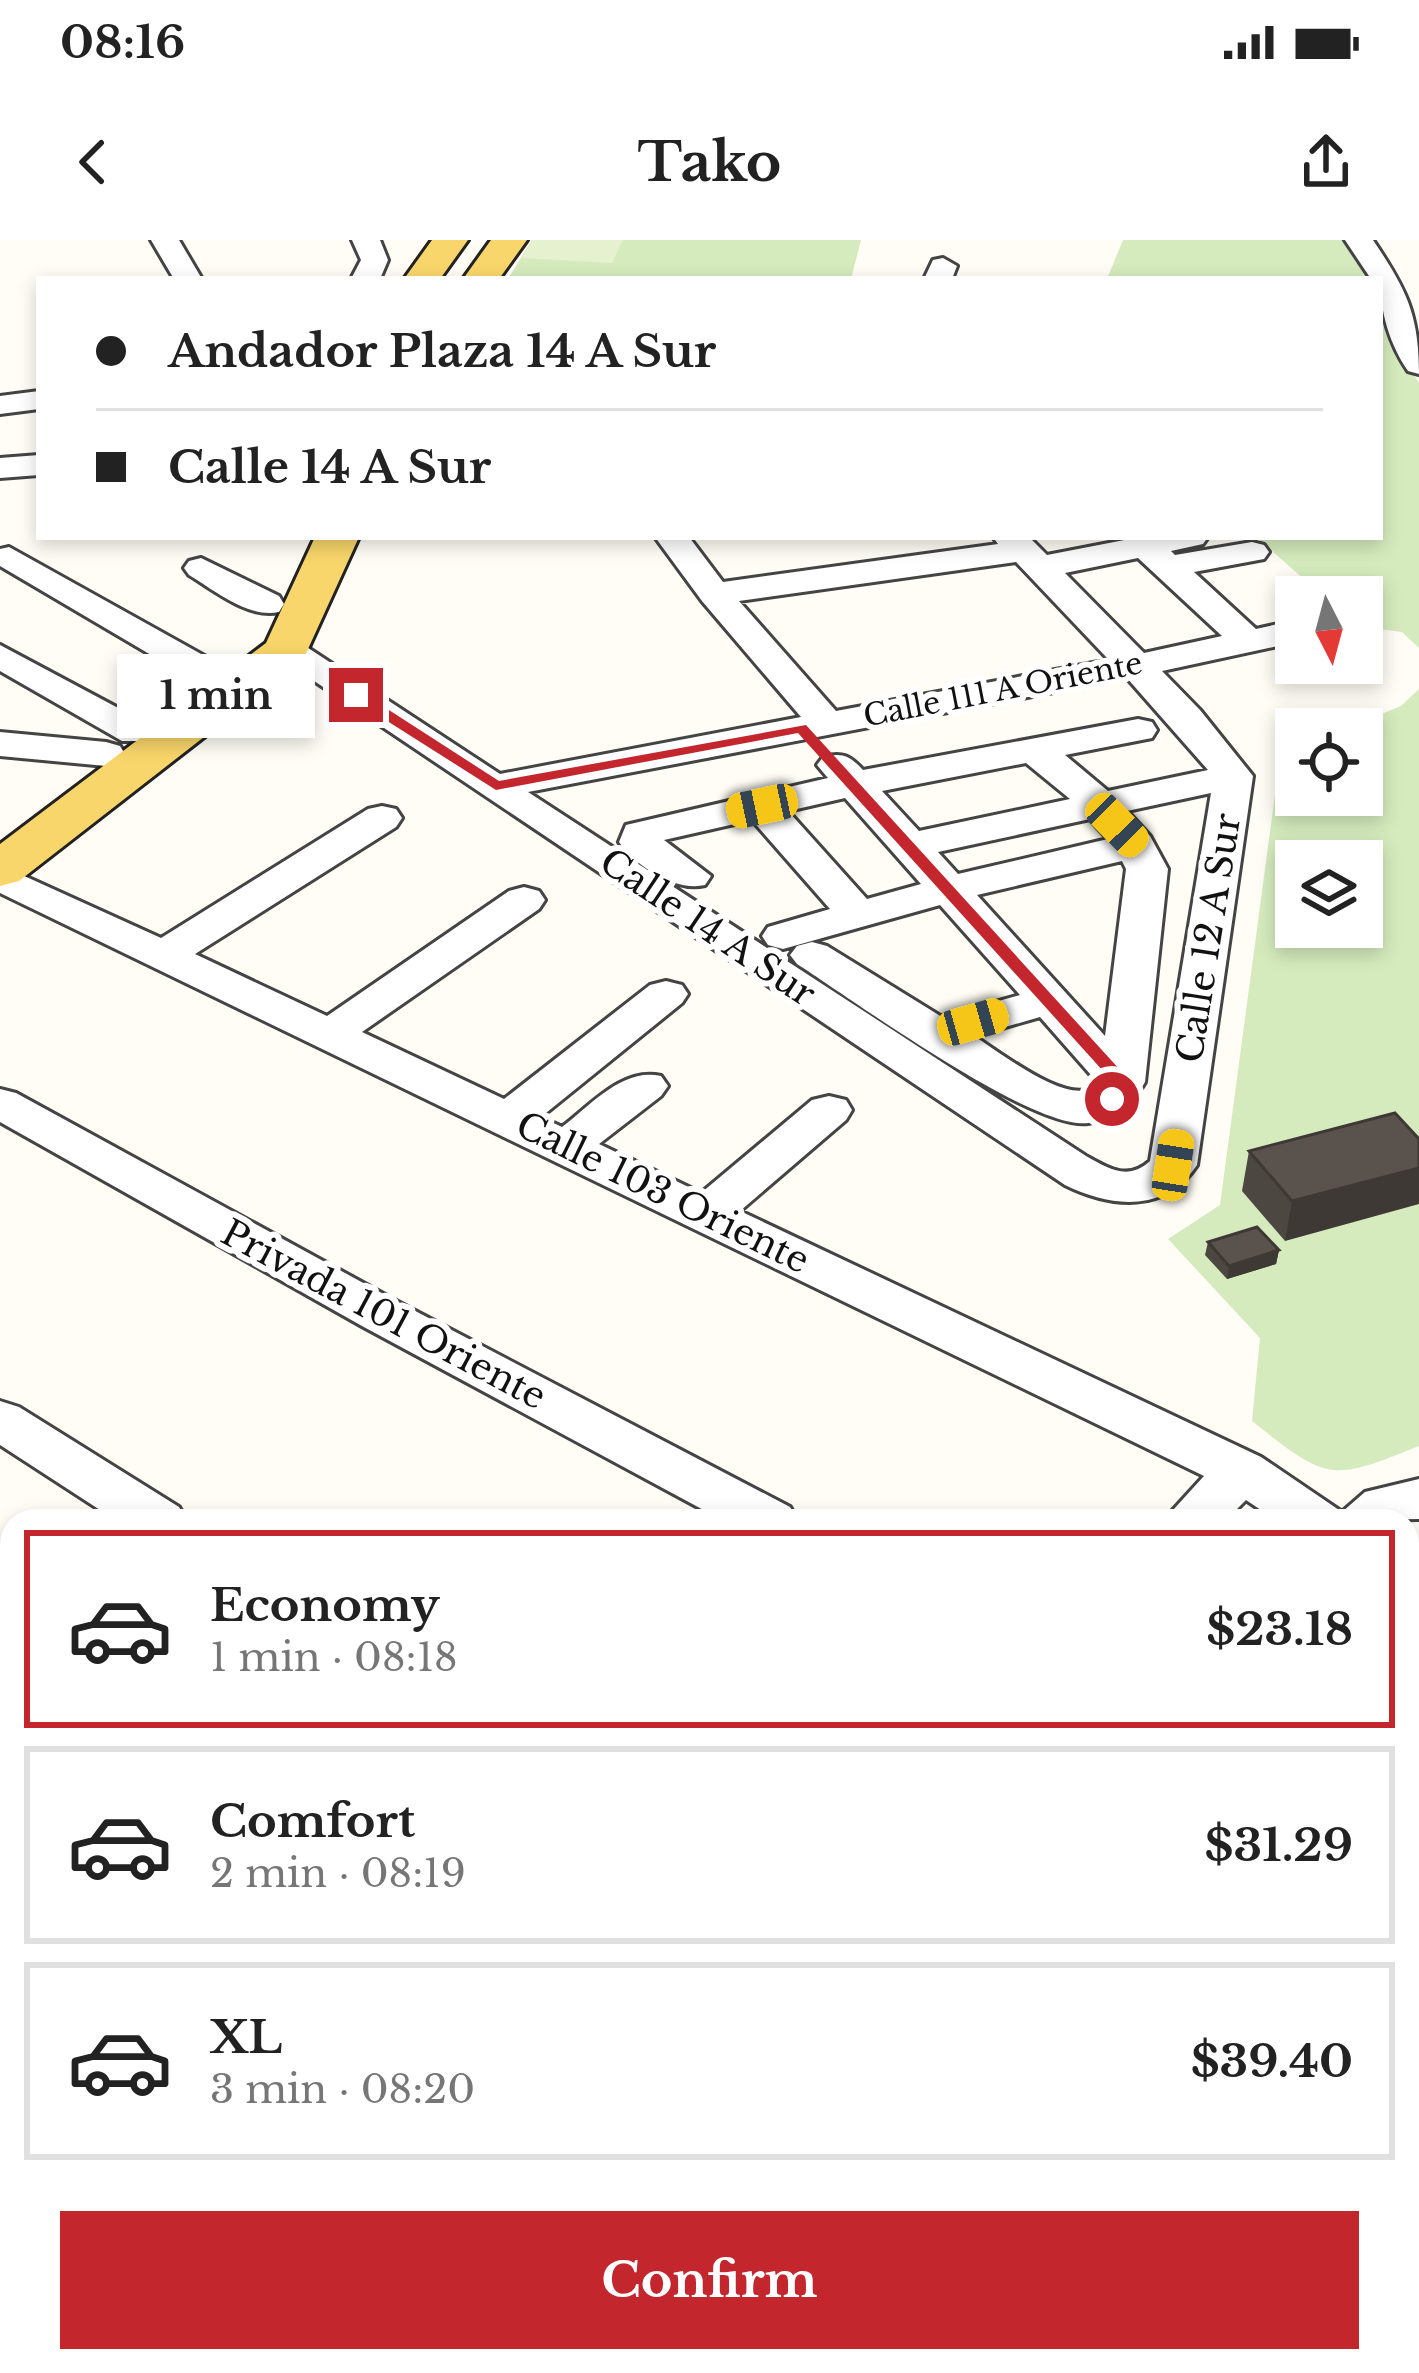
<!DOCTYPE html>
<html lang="en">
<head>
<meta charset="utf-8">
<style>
	:root { --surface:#fff; --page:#f2f2f2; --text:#222; --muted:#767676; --line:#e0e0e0; --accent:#c4262e }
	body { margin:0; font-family:"Libre Baskerville",serif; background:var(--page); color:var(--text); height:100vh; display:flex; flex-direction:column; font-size:45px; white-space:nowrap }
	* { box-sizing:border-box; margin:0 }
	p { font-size:39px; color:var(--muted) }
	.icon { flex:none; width:66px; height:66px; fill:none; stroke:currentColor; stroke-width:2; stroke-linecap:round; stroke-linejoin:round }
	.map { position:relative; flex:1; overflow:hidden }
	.sheet { position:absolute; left:0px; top:1269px; width:1419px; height:864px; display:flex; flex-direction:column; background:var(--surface); border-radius:36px 36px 0 0; box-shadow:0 6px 18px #0003 }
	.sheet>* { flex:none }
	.top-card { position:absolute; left:36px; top:36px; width:1347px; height:264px; border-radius:0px; box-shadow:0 6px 18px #0003; display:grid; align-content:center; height:264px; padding:0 60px; background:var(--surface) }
	.needle { width:78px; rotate:174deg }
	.controls { position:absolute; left:1275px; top:336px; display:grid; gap:24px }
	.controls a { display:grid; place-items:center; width:108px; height:108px; border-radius:0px; background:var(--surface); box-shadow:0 6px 18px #0003; font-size:60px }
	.end { position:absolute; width:54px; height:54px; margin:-27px; border:15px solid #c4262e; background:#fff; box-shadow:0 0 0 6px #fff }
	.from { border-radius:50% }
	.bubble { position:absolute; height:84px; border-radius:0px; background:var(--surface); box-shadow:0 6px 18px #0003; font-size:39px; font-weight:700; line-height:84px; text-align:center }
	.car { position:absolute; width:36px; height:72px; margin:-36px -18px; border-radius:15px; box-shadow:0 0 9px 3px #0007; background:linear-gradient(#f5c518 24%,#345 0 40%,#f5c518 0 76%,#345 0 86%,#f5c518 0) }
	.top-card b { display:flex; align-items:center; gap:42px; height:114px; font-size:45px }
	.top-card b+b { border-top:3px solid var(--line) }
	.top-card i { width:30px; height:30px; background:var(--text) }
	ul { padding:21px 0 0; list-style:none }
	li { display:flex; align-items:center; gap:36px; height:198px; margin:0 24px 18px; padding:0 36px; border:6px solid var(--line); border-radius:0px }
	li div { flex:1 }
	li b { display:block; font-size:45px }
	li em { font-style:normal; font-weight:700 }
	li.on { border-color:var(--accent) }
	li>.icon { width:108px; height:108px; stroke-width:1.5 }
	.action { display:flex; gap:24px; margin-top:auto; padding:24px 60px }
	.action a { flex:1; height:138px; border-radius:0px; background:var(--accent); color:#fff; font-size:48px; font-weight:700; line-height:138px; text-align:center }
	.status { display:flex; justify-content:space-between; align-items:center; height:84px; padding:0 60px; background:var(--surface); direction:ltr }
	.status svg { height:33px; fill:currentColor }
	header { display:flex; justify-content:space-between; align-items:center; height:156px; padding:0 60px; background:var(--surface); font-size:54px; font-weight:700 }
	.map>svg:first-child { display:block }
</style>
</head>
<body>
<div class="status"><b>08:16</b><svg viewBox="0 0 49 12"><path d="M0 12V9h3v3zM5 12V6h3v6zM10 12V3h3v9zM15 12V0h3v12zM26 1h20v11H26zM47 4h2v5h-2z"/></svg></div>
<header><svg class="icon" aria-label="back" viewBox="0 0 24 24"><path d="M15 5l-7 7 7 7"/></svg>Tako<svg class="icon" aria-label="share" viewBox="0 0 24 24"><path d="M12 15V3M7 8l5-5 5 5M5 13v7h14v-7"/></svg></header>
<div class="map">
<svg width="1419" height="2133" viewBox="0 0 1419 2133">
	<rect width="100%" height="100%" fill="#fffdf5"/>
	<!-- green -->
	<path fill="#d5ebbd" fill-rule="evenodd" d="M532 0H861L851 39H508Z
		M1123 0H1349L1369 39H1107Z
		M1380 68 1393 103 1419 143V408L1402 392 1362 387V357H1324L1256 297H1380Z
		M1419 449V1206C1330 1242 1328 1241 1252 1181L1260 1098 1168 999 1220 965 1278 532 1296 523V555H1362V489H1344L1401 466ZM1296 621H1362V687H1296Z"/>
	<!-- pitch -->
	<path fill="#e6f2cf" d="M532 0H623L612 23 522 18Z"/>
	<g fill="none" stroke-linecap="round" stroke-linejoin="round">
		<!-- minor casing -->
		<g stroke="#444" stroke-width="6">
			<path id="minor" d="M151 0H179L202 39H174Z
				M352 0H380L388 20 380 39H351L361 20Z
				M1345 0H1373C1406 49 1419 74 1419 134L1408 131C1390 105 1380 72 1380 39H1371Z
				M943 18 957 26 952 39H924L933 20Z
				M39 151V169L0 174V156Z
				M39 215V235L0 238V218Z
				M655 297H689L723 342 998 304 993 297H1029L1047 315 1140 297H1208L1203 304 1171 311 1175 315 1252 302 1264 305 1269 312 1264 319 1194 332 1256 389 1296 380V402L1162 431 1200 470 1253 536 1197 925C1165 973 1112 968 1065 945L268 410 273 402H299L500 534 801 477 702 361ZM1138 318 1222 396 1144 413 1065 333ZM1016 322 1109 420 836 471 739 361ZM1127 438 1208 530 1108 551 1065 515 1152 498 1157 490 1152 482 1138 479 863 530C850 516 843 512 823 517L817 525 828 538 626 585 619 602C635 626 676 652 705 645L711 636 664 600 752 580 830 669 768 687 762 696 768 705 783 709 940 665 1020 755 942 777 827 706 812 702 797 706 790 715 797 724C852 759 1031 890 1088 883 1117 880 1132 865 1145 842L1168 629 1150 596 1127 571 1211 553 1150 921C1128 941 1109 929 1086 916L528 552ZM1026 523 1070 559 919 591 882 551ZM845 558 921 644 867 659 788 571ZM1090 579 1108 599 958 634 938 612ZM1122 621 1126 629 1105 796 977 655ZM1040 777 1098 843C1074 872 1000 812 974 796Z
				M9 307 228 429 234 437 228 445H202L0 326V309Z
				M201 318 279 356 284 364 279 372C249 379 214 350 189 335L184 328 189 321Z
				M0 405 150 485 155 493 150 501H122L0 431Z
				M0 492 106 502 120 506 125 514 120 522 106 526 0 516Z
				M382 566 396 569 402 578 396 587 195 714 327 776 509 651 524 647 539 651 545 660 539 669 362 792 504 859 650 745 666 741 682 745 688 754 682 763 541 877 562 887C591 865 623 827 661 836L668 846 661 856 599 904 701 953 812 860 829 856 846 860 852 870 846 880 740 971 1261 1217 1342 1272 1365 1252 1419 1239V1279L1277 1281 1246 1260 1225 1281H1163L1204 1236 0 653V625L161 698 368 569Z
				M0 849 16 853 398 1062 790 1267 798 1281H724L362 1086 0 882Z
				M0 1161 19 1167 179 1267 187 1281H117L0 1205Z
				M1407 1313 1419 1316V1362L1407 1359Z
				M12 1582V1640L0 1644V1586Z
				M1407 1738 1419 1742V1805L1407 1801Z
				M247 2121H327L322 2133H242Z
				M591 2121H671L675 2131 596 2133Z
				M718 2121H799L804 2133H723Z
				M1063 2121H1137L1133 2133H1059Z
				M1227 2121H1310L1315 2133H1232Z"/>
		</g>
		<!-- major casing -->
		<g stroke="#222" stroke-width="6">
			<path id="major" d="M432 0H468L440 39H404Z
				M491 0H527L499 39H463Z
				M315 297H359L303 420 19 641 0 646V604L266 403Z"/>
		</g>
		<!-- minor -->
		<use href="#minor" fill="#fff" fill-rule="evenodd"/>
		<!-- major -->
		<use href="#major" fill="#f9d66b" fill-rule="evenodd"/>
	</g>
	<!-- wall -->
	<path fill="#4d4742" d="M1395 873 1285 1001 1242 951 1249 911Z
		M1208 1002 1279 1010 1276 1024 1227 1039 1205 1015Z"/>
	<!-- shaded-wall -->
	<path fill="#3f3936" d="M1419 928V964L1285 1001 1292 961Z
		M1279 1010 1276 1024 1227 1039 1229 1026Z"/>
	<!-- building -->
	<path fill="#5a524d" stroke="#3f3936" stroke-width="3" d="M1395 873 1419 899V928L1292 961 1249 911Z
		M1257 987 1279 1010 1229 1026 1208 1002Z"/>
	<!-- route -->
	<path fill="#c4262e" d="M351 452H361L499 541 806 485 1131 842 1119 863H1106L1104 859 1113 842 798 493 496 550 351 458Z"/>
	<g text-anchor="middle" stroke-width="12" stroke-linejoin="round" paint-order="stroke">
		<!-- far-street labels -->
		<g font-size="30" fill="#111" stroke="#fff">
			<text transform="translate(1003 450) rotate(-11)" y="10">Calle 111 A Oriente</text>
		</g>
		<!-- street labels -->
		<g font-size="36" fill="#111" stroke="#fff">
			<text transform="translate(708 687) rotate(34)" y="13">Calle 14 A Sur</text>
			<text transform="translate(1208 698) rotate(-81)" y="13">Calle 12 A Sur</text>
			<text transform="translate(663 952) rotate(26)" y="13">Calle 103 Oriente</text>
			<text transform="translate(384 1074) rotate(28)" y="13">Privada 101 Oriente</text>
		</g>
	</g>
</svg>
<div class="controls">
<a><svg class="needle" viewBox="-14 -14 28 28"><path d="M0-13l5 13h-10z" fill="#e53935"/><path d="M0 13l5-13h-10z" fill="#767676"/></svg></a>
<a><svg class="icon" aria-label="locate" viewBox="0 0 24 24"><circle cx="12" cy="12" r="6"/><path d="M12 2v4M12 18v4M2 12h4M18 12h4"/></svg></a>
<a><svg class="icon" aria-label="layers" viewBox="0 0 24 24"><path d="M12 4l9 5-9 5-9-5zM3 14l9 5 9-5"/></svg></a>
</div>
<i class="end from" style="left:1112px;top:859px"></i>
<i class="end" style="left:356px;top:455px"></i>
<div class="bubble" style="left:117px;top:414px;width:198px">1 min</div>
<i class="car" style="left:762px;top:566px;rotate:258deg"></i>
<i class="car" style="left:1117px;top:585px;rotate:136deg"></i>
<i class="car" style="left:973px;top:782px;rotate:74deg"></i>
<i class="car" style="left:1173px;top:925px;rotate:9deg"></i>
<div class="top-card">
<b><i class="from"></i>Andador Plaza 14 A Sur</b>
<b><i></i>Calle 14 A Sur</b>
</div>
<section class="sheet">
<ul>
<li class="on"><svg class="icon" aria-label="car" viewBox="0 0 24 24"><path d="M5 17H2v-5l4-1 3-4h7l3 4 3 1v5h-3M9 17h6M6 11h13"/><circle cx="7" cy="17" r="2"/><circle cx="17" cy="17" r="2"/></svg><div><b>Economy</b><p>1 min · 08:18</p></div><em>$23.18</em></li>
<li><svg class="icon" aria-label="car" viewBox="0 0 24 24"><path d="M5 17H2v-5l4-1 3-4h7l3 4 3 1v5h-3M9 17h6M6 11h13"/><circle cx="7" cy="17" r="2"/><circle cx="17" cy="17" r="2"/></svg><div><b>Comfort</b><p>2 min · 08:19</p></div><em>$31.29</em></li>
<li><svg class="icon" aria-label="car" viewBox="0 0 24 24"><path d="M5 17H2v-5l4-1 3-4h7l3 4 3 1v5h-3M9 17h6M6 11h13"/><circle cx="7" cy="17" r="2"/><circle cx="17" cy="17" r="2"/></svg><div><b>XL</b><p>3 min · 08:20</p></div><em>$39.40</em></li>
</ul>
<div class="action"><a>Confirm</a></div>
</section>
</div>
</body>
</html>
